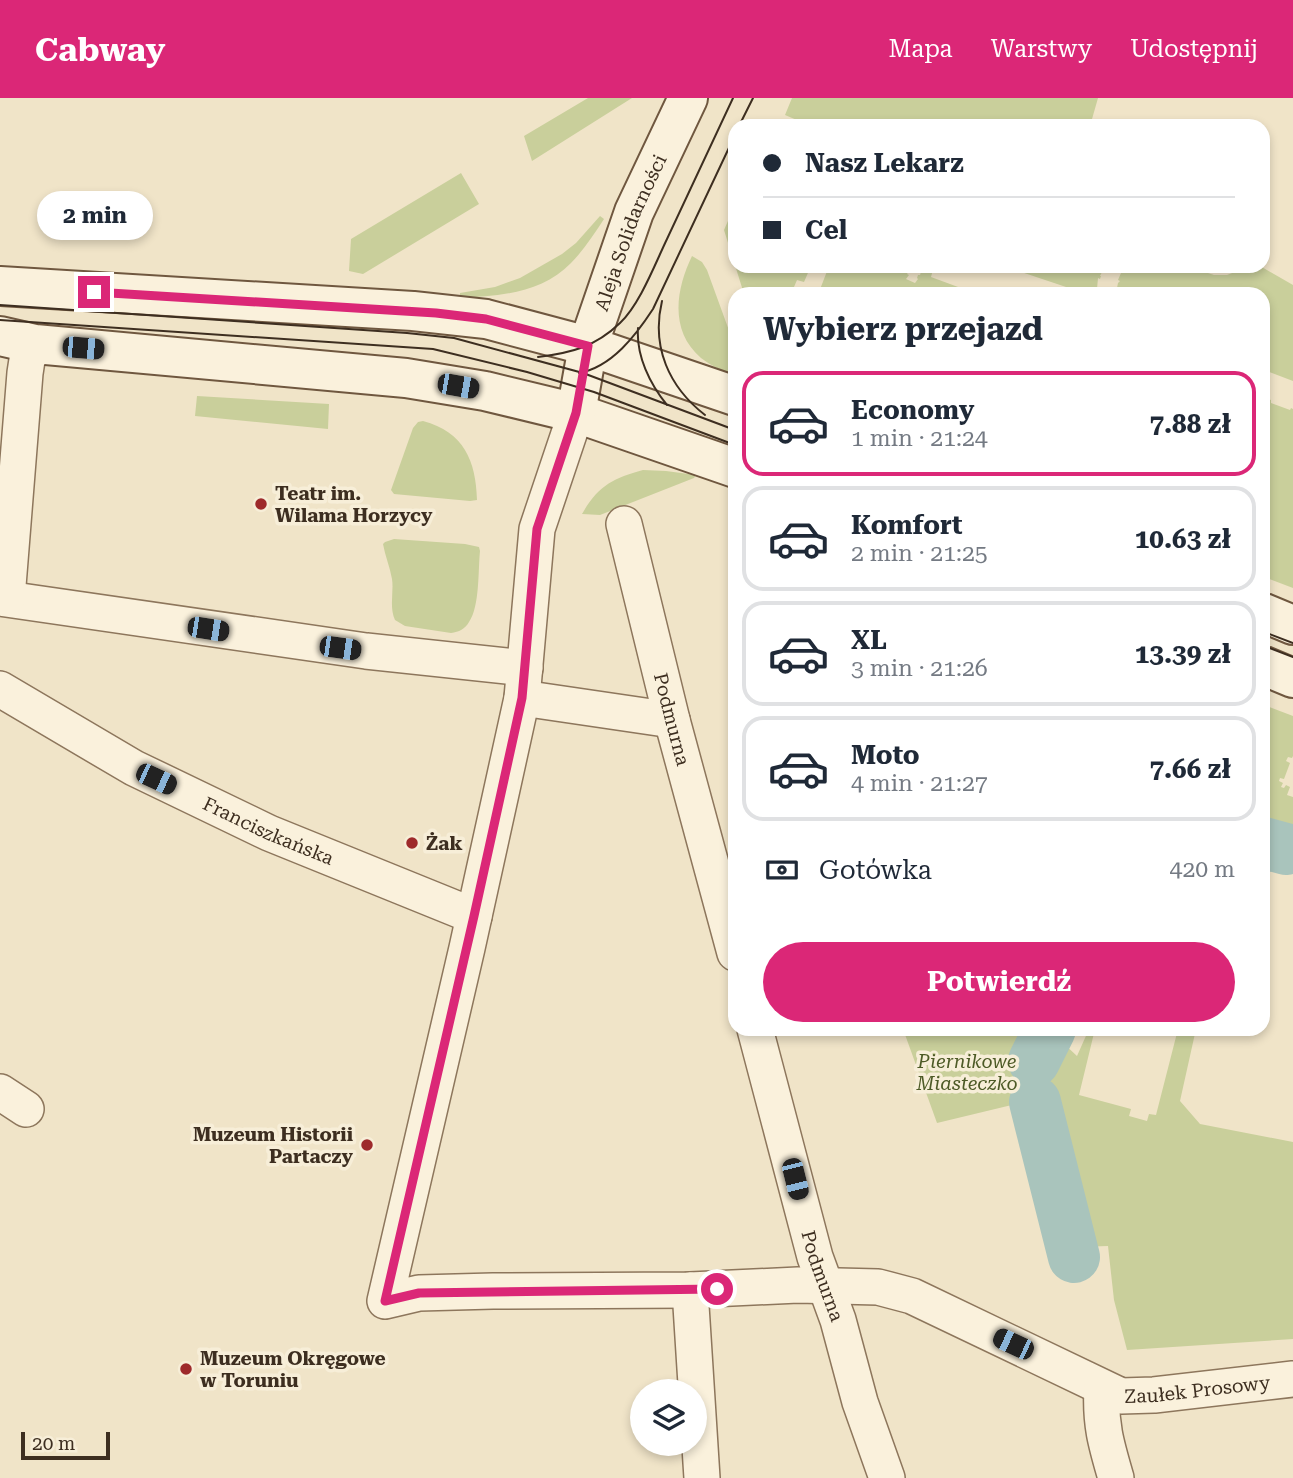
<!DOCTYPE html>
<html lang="pl">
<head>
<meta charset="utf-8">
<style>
	:root { --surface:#fff; --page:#f6f6f7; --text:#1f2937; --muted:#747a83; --line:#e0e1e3; --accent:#db2777 }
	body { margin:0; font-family:"Roboto Serif",serif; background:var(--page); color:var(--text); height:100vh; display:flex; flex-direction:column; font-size:26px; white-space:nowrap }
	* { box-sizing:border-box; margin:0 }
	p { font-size:23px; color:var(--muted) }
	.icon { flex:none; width:38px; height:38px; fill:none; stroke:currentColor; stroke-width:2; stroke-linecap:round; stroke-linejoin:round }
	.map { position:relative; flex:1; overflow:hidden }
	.panel { position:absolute; left:728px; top:189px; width:542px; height:749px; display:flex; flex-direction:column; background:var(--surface); border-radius:21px; box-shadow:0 4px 10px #0003 }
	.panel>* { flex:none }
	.hud { position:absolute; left:728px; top:21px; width:542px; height:154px; border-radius:21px; box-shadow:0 4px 10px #0003; display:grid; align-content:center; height:154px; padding:0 35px; background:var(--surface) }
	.controls { position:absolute; left:630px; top:1281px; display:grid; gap:14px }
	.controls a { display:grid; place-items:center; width:77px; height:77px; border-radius:50%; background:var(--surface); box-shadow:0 4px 10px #0003; font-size:35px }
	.scale { position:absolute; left:21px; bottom:18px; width:89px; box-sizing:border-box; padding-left:7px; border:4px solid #3d2e20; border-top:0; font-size:19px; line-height:24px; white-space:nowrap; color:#3d2e20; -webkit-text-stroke:5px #f7eed8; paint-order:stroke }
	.end { position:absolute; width:32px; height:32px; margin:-16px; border:9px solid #db2777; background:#fff; box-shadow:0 0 0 4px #fff }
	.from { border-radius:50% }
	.bubble { position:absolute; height:49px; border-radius:24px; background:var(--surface); box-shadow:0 4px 10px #0003; font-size:23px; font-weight:700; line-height:49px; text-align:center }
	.car { position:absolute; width:21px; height:42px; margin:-21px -10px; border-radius:9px; box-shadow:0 0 5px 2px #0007; background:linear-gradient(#222 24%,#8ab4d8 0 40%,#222 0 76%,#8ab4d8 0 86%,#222 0) }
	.hud b { display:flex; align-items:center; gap:24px; height:66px; font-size:26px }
	.hud b+b { border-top:2px solid var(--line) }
	.hud i { width:18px; height:18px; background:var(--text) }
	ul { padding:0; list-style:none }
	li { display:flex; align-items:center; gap:21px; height:105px; margin:0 14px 10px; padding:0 21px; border:4px solid var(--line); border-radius:21px }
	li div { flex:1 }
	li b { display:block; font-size:26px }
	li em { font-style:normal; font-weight:700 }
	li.active { border-color:var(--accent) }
	li>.icon { width:63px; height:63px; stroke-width:1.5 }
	h2 { padding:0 35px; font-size:32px; line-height:84px }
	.pay { display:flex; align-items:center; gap:18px; height:77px; padding:0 35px; font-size:26px }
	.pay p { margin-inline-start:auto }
	.cta { display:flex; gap:14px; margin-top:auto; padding:14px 35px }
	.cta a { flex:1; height:80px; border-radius:42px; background:var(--accent); color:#fff; font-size:28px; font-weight:700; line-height:80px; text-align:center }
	header { display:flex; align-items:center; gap:42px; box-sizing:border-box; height:98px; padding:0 35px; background:var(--accent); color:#fff }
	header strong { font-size:33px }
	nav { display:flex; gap:38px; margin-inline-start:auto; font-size:24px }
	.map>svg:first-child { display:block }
</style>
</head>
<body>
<header>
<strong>Cabway</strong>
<nav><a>Mapa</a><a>Warstwy</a><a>Udostępnij</a></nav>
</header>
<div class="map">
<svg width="1293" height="1380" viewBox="0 0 1293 1380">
	<rect width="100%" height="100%" fill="#f0e4c8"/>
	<!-- green -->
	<path fill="#c9cf9b" d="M588 0H632L532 63 524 38Z
		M792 0H1098L1090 28H811L785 17Z
		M461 75 479 106 363 176 349 173 351 141Z
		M735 107V168H811L804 184 797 182 791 196H744L724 132Z
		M600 118 604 121C594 136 584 152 571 165 542 195 500 198 460 200V195L495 189 520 180 562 156 576 145Z
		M692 158 702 164 707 172 735 249V279C724 273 711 268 701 260 669 233 676 191 692 158Z
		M829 168H911L909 169 908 171 910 172 907 176 909 177 906 181 915 185 918 181 917 180 918 177H920L923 168H934L931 179 977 196H824L819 194Z
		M1003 168H1101L1102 174 1100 178H1101L1100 181 1098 180 1097 191 1094 193 1096 194V196H1081V194Z
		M1124 168H1187L1214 177H1227L1250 168H1260L1293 187V283L1264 272V196H1114L1118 194 1114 192 1115 190H1117L1118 185 1120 183 1118 182Z
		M197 298 329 306 328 331 195 318Z
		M1264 299 1271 302V305L1290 312 1291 310 1293 311V490L1264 479Z
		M423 323C464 334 476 363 477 402L470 403 394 396 391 392 413 330 418 324Z
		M643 372 666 373 696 377 694 380 600 417 582 416C598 388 613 380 643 372Z
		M394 441 465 446 479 449 480 453C478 472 480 508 469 524 465 531 459 534 451 535L405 528 395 522C389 509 394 494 392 481 390 469 385 458 383 446L385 444Z
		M1264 607 1293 618V658L1292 660 1288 659 1286 663 1290 665 1284 681 1280 680 1279 683 1283 685 1281 689 1284 690 1286 687 1290 689 1287 697 1293 699V746L1264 739Z
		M903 931H1068L1062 944 1077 958 1089 931H1095L1079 997 1131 1011 1129 1018 1147 1023 1149 1016 1156 1017 1178 931H1196L1180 1003 1200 1026 1293 1044V1241L1127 1252 1114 1202 1108 1148 1079 1149 1041 1000 937 1025Z"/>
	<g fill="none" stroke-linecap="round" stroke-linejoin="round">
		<!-- river -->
		<path stroke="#a9c4bc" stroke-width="52" d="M1264 745 1286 751
			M1034 963 1050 931
			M1035 1004 1074 1159"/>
		<!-- street casing -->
		<g stroke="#8d765c" stroke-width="38">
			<g id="street">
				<path id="s1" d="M576 315 537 431 522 600 467 850 385 1203 419 1195 493 1193 690 1192 798 1187 878 1189 912 1198 1121 1298 1154 1297 1293 1281"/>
				<path id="s2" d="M624 426 672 622 735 855"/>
				<path d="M0 500 366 553 525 570"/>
				<path d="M7 500 25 275 27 262 35 246"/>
				<path id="s3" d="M0 591 134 670 269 735 474 818"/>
				<path d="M522 600 672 622"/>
				<path id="s4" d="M755 931 815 1159 838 1222 860 1304 887 1380"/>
				<path d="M0 994 26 1011"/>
				<path d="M690 1192 702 1380"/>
				<path d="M1102 1290C1100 1326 1106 1346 1116 1380"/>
			</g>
		</g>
		<!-- secondary casing -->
		<g stroke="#6f573f" stroke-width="42">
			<g id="secondary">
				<path d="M0 188 413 213 486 221 588 248 735 298"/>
				<path d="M0 238 35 246 406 280 485 293 576 315 735 370"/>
				<path id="s5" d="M576 315 588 248 634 114 688 0"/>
				<path d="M1264 515 1293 527"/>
				<path d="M1264 568 1293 580"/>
			</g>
		</g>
		<!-- street -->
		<use href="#street" stroke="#faf1dc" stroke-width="35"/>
		<!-- secondary -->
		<use href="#secondary" stroke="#faf1dc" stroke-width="38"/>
		<!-- tram -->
		<path stroke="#3d2e20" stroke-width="2" d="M739 28 753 0
			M662 203C651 249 669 289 705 317
			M0 207 407 235 454 240 583 275 735 332
			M0 222 433 251 527 274 594 294 735 347
			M638 230C636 258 650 286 667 307
			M538 259C571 255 595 249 620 225 640 206 655 166 667 141 689 94 711 47 733 0
			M579 275C612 269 636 237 653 211L735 37
			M1264 534 1293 545
			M1264 548 1293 559"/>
	</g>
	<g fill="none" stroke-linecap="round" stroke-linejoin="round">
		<!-- route -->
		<path stroke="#db2777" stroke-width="9" d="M94 194 436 215 486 221 588 248 576 315 537 431 522 600 474 818 385 1203 419 1195 717 1191"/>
	</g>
	<!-- markers -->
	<g fill="#9e2a2b" stroke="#f7eed8" stroke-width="2.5">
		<circle cx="261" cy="406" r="7"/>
		<circle cx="412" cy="745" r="7"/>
		<circle cx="367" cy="1047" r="7"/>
		<circle cx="186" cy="1271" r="7"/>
	</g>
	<g text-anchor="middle" stroke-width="7" stroke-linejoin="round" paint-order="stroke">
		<!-- street labels -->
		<g font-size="19" fill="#3d2e20" stroke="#f7eed8">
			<text dy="7" stroke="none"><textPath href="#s5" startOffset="189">Aleja Solidarności</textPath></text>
			<text dy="7" stroke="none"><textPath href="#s2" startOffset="201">Podmurna</textPath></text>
			<text dy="7" stroke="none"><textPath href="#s3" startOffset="304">Franciszkańska</textPath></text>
			<text dy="7" stroke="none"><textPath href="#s4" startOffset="256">Podmurna</textPath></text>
			<text dy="7" stroke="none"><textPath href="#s1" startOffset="1748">Zaułek Prosowy</textPath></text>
		</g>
		<!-- poi labels -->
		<g font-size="19" font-weight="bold" fill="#3d2e20" stroke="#f7eed8" text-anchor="start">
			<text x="275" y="402">Teatr im.<tspan x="275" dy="22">Wilama Horzycy</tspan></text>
			<text x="426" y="752">Żak</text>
			<text x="353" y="1043" text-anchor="end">Muzeum Historii<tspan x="353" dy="22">Partaczy</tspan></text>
			<text x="200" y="1267">Muzeum Okręgowe<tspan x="200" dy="22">w Toruniu</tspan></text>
		</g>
		<!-- park labels -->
		<g font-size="19" font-style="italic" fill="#4d5a26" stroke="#f7eed8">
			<text x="967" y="970">Piernikowe<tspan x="967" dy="22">Miasteczko</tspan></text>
		</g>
	</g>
</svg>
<div class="controls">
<a><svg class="icon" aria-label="layers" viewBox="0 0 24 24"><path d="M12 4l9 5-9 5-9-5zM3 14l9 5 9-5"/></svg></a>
</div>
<div class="scale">20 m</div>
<i class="end from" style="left:717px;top:1191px"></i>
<i class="end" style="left:94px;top:194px"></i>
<div class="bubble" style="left:37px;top:93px;width:116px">2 min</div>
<i class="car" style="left:83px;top:250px;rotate:95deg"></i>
<i class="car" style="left:458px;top:288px;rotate:100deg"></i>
<i class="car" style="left:208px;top:531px;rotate:99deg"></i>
<i class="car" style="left:340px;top:550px;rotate:98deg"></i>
<i class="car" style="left:156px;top:681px;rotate:115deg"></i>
<i class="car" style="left:795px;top:1081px;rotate:166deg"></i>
<i class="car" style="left:1013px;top:1246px;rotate:295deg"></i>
<div class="hud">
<b><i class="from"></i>Nasz Lekarz</b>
<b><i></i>Cel</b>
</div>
<section class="panel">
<h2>Wybierz przejazd</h2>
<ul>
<li class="active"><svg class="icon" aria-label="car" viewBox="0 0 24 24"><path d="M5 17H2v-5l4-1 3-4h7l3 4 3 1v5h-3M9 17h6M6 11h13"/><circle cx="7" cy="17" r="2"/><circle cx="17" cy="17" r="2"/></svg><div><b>Economy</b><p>1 min · 21:24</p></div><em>7.88 zł</em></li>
<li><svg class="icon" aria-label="car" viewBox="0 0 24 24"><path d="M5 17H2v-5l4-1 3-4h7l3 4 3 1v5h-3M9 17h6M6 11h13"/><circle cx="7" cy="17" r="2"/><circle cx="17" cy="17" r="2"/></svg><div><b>Komfort</b><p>2 min · 21:25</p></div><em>10.63 zł</em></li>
<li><svg class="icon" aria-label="car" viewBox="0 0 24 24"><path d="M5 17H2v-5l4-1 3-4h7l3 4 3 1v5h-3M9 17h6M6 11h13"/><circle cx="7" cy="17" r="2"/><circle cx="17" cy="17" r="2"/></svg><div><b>XL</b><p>3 min · 21:26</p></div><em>13.39 zł</em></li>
<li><svg class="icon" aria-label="car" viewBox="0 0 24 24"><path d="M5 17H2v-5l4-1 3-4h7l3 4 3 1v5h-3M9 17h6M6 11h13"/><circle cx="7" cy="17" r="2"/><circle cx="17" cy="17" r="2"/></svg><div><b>Moto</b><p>4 min · 21:27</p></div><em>7.66 zł</em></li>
</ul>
<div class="pay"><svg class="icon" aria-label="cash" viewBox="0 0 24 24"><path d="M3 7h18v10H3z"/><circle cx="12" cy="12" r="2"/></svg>Gotówka<p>420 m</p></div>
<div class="cta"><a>Potwierdź</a></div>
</section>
</div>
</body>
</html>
